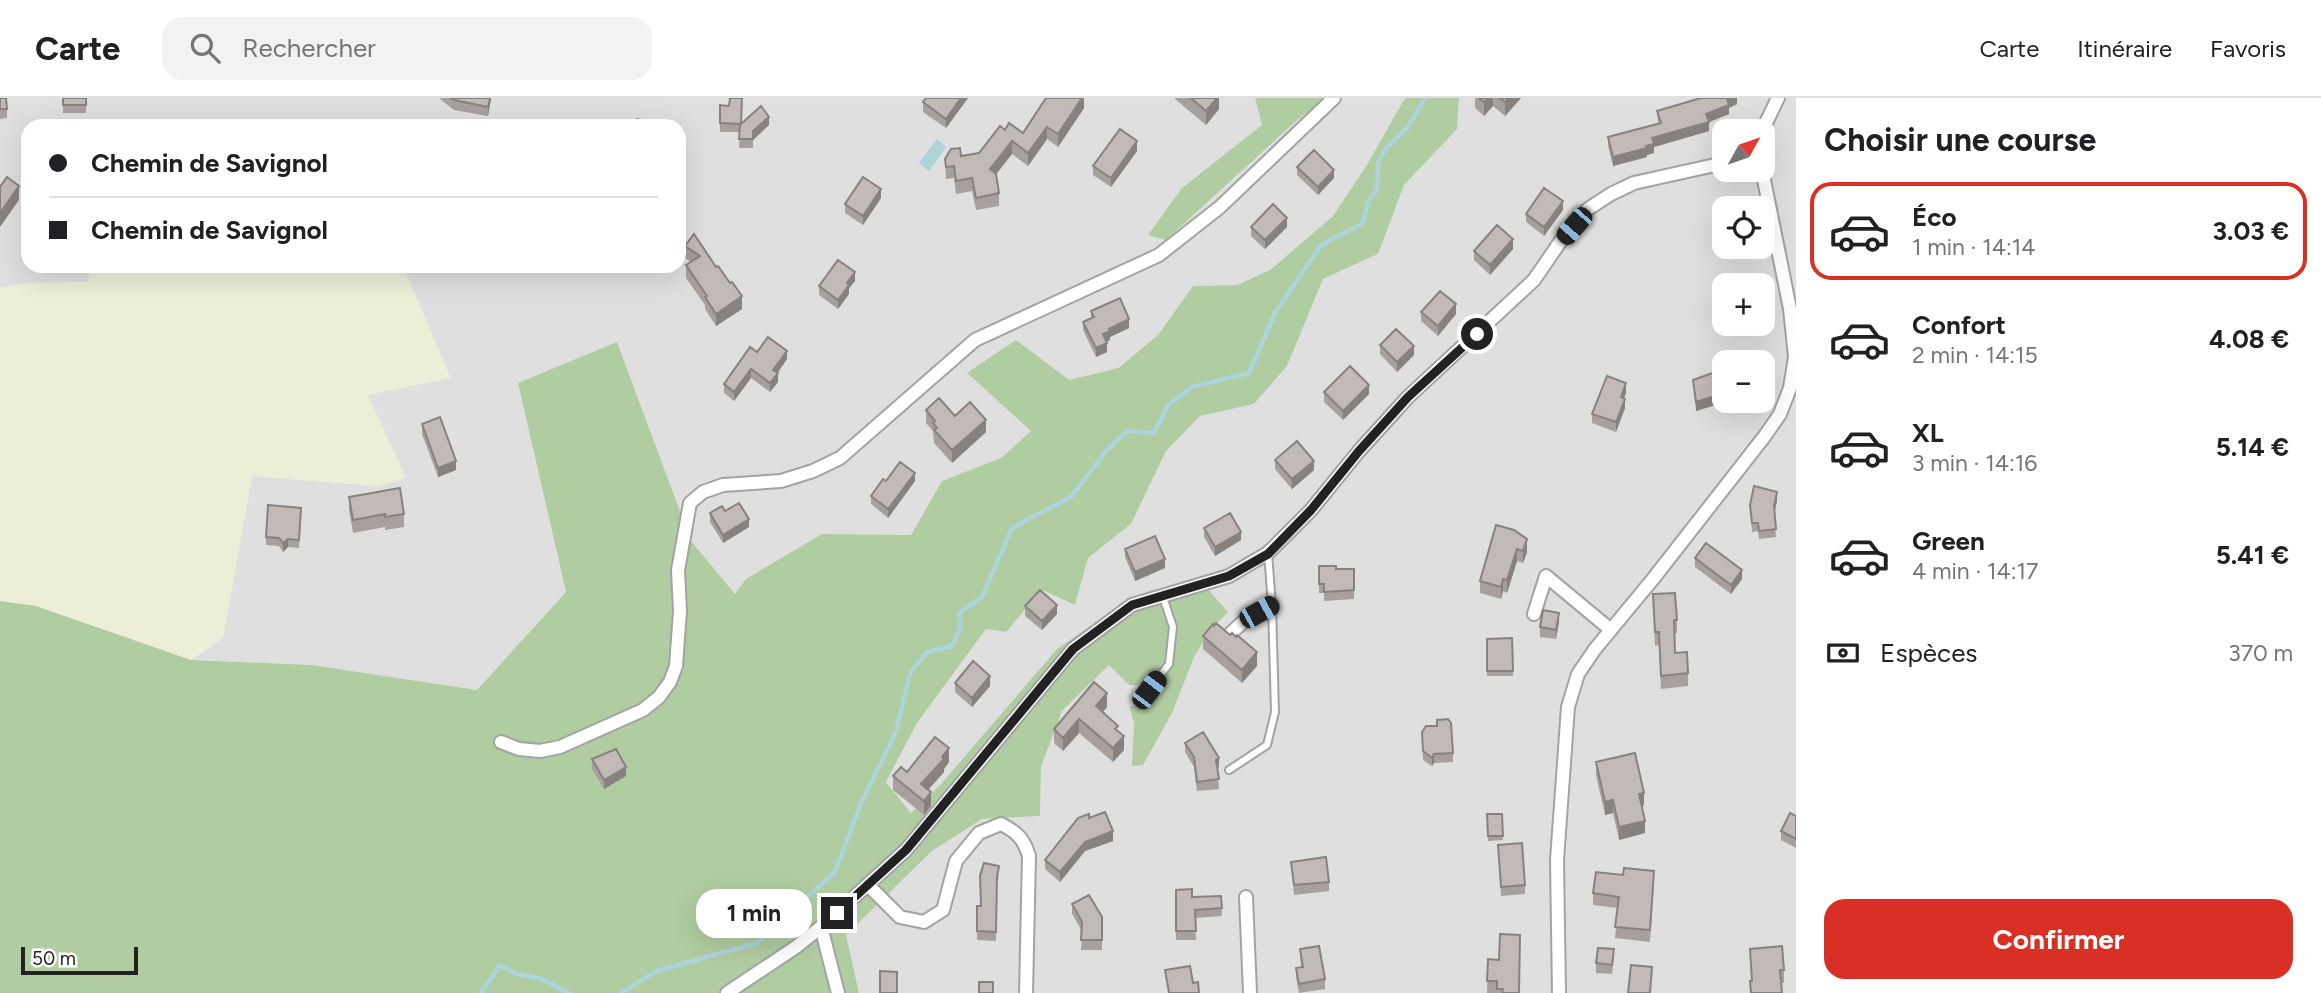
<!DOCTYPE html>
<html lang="fr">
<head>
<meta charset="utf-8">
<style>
	:root { --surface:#fff; --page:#f2f2f2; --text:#202124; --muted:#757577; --line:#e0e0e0; --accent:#d93025 }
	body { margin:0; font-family:Figtree,sans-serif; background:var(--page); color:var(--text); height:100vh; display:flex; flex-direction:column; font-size:26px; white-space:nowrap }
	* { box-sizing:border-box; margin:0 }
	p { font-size:23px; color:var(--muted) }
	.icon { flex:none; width:38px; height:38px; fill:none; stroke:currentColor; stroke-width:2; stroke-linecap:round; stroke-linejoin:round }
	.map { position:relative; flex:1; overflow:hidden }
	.details { display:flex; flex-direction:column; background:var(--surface); width:525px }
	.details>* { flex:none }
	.hud { position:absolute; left:21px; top:21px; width:665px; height:154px; border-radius:21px; box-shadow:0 7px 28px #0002; display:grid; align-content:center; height:154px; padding:0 28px; background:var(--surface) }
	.needle { width:46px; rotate:50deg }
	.fabs { position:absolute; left:1712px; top:21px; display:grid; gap:14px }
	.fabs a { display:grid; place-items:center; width:63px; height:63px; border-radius:14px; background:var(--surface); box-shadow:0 7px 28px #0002; font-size:35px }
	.scale { position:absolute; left:21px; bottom:18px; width:117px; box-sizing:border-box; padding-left:7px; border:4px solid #222; border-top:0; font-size:19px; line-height:24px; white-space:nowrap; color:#222; -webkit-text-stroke:5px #fff; paint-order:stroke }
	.end { position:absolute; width:32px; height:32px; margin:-16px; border:9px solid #222; background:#fff; box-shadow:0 0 0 4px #fff }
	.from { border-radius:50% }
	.bubble { position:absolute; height:49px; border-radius:21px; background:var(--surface); box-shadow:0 7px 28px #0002; font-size:23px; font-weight:700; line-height:49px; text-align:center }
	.car { position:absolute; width:21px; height:42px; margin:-21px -10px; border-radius:9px; box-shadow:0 0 5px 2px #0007; background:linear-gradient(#222 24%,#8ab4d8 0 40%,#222 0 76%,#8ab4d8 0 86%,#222 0) }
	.hud b { display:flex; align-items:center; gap:24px; height:66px; font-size:26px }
	.hud b+b { border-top:2px solid var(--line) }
	.hud i { width:18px; height:18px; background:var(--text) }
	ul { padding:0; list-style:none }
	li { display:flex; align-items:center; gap:21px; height:98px; margin:0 14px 10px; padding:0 14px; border:4px solid transparent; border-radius:21px }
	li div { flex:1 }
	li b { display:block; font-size:26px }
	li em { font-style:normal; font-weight:700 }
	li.on { border-color:var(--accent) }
	li>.icon { width:63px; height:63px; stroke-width:1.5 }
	h2 { padding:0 28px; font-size:32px; line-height:84px }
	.pay { display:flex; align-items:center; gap:18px; height:77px; padding:0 28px; font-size:26px }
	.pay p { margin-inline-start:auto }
	.primary-button { display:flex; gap:14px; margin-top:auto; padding:14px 28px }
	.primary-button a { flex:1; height:80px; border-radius:21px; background:var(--accent); color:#fff; font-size:28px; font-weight:700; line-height:80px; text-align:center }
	header { display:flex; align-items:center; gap:42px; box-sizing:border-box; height:98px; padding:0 35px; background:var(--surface); border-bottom:2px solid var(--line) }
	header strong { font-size:33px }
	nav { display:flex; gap:38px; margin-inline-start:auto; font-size:24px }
	.search { width:490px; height:63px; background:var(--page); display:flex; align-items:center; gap:18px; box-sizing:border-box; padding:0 24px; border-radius:21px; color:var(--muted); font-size:26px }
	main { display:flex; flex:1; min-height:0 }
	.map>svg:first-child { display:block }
</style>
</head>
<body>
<header>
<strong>Carte</strong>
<div class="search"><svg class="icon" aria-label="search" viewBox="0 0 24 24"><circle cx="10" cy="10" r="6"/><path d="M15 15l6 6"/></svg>Rechercher</div>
<nav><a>Carte</a><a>Itinéraire</a><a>Favoris</a></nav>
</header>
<main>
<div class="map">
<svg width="1796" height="895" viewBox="0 0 1796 895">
	<rect width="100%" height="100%" fill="#f1eee9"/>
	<!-- residential -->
	<path fill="#e0dfdf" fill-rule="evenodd" d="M0 0H1405L1365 70 1333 118 1270 172 1237 187 1193 188 1158 237 1117 270 1069 282 967 275 1031 333 1001 360 942 383 911 437 822 436 734 496 691 443 617 245 518 285 566 494 477 592 312 567 191 562 223 539 252 378 378 388 367 297 450 279 403 168H679V28H28V168H91L89 184 31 185 0 190Z
		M1459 0H1796V895H859L845 837 932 753 982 721 1040 718 1041 669 1062 613 1109 567 1158 586 1150 609 1129 608 1134 625 1132 667 1173 613 1194 559 1211 531 1206 489 942 685 911 715 886 684 917 625 986 531 1006 534 1042 492 1075 507 1088 460 1131 426 1166 353 1200 318 1254 306 1287 268 1323 181 1378 156 1404 86 1457 31ZM1724 33H1762V72H1724ZM1724 110H1762V149H1724ZM1724 187H1762V226H1724ZM1724 264H1762V303H1724Z"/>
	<!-- farmland -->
	<path fill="#edeed7" d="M91 168H281L282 170 403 168 450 280 368 297 406 380 378 388 252 378 223 540 191 562 36 508 0 503V190L31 185 88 184Z"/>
	<!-- forest -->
	<path fill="#b0cda1" d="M1255 0H1325L1296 23 1166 142 1148 137 1182 90 1262 27Z
		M1405 0H1459L1457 31 1404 87 1378 156 1323 181 1287 268 1254 306 1200 318 1166 353 1131 426 1088 460 1075 507 1042 492 1006 534 986 531 917 625 886 684 911 715 942 685 1057 551 1111 514 1206 489 1228 514 1211 531 1194 559 1173 613 1143 667 1132 668 1134 625 1129 608 1150 609 1158 587H1129L1109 567 1062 613 1041 669 1040 718 982 721 932 753 846 837 859 895H0V503L36 508 191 562 312 567 477 592 566 494 518 285 617 244 691 443 735 496 746 481 822 436 911 437 942 383 1001 360 1031 333 967 275 1016 242 1069 282 1118 270 1158 237 1193 188 1237 187 1270 172 1333 118 1365 70Z"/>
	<!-- water -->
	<path fill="#add3db" d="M937 41 946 49 929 73 919 65Z"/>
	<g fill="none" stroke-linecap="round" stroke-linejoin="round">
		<!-- stream -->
		<path stroke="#add3db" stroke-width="4.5" d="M481 895 500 867 514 875 542 881 569 895
			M621 895 657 873 757 845 835 774 862 703 896 634 910 575 927 554 952 548 960 532V514L982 499 1012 430 1071 399 1106 353 1127 333 1154 335 1169 306 1192 289 1249 275 1276 213 1321 147 1362 126 1369 102 1377 92 1378 65 1384 53 1408 29 1425 0"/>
		<!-- lane casing -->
		<g stroke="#a3a3a3" stroke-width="10">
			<path id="lane" d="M1141 594 1149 592 1169 566 1173 529 1163 499
				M1229 672 1267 647 1275 614 1272 507 1268 455"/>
		</g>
		<!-- street casing -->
		<g stroke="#a3a3a3" stroke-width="16">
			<path id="street" d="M1762 33 1778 0
				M1534 516 1546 478 1611 532
				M1229 537 1245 522 1272 507
				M501 644 519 651 540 653 560 649 643 612 659 599 670 584 676 568 680 513 678 472 690 405 703 394 723 387 781 383 813 373 840 360 975 242 1159 157 1220 109 1334 0
				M868 787 900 819 924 824 943 812 956 763 979 735 1001 726C1017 734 1024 741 1029 758L1026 895
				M1246 799 1250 895
				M821 829 838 895
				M727 895 796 849 821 829 906 752 1073 551 1132 507 1229 478 1268 455 1311 412 1359 353 1408 299 1534 182 1560 144 1588 111 1611 96 1634 85 1724 65
				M1559 895 1557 762 1568 609 1578 576 1595 551 1653 481 1764 339 1780 316 1790 290 1795 259 1790 211 1762 72"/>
		</g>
		<!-- lane -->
		<use href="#lane" stroke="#fff" stroke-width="6"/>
		<!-- street -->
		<use href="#street" stroke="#fff" stroke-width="12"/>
	</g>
	<!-- wall -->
	<path fill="#a7a09d" d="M0 0 7 11V20L0 21Z
		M63 0H86V15H63Z
		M440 0H491L488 18 454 12 440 1Z
		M926 0H968L946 30 923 14V4Z
		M1084 0V10L1058 49 1047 41 1028 68 1012 56 996 76 999 95V108L976 112 972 93 956 96 954 80 946 81 945 61 979 55 1005 32 1023 35Z
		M1174 0H1219V11L1206 27Z
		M1475 0H1521L1505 18 1493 8 1484 18 1475 10Z
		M1737 0V6L1729 10V16L1709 24V33L1654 49V55L1647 57V59L1613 68 1608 48V39L1658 25 1657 13Z
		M720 7 741 26 769 27 753 42V50H739L740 34H720Z
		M1137 53 1111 89 1093 77V68Z
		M1297 69 1334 80 1318 97 1297 77Z
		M881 100 863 127 845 115V106Z
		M1563 112 1544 138 1526 124V116Z
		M1251 129H1287L1265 151 1251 138Z
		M685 148 716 169 742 211 716 228 705 211V207L686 180V167L691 164 685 160Z
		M1513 151 1490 177 1474 162V153Z
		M855 183 849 190V196L838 211 819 197V188Z
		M1091 213 1129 230 1110 239V242L1106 244 1107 254 1096 259 1083 232V224L1091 220Z
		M1421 214 1456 216 1438 238 1421 223Z
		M1380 247 1414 257 1397 274 1380 256Z
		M757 254 787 261 778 275V284L770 294 751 280 734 303 724 295V286Z
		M1693 282 1715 302V307L1696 313Z
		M1324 294 1369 296 1343 322 1324 304Z
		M1626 295 1624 300 1625 310 1616 334 1592 325V316Z
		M926 312 955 318 986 334 952 365 934 345 933 333 926 325Z
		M422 326 456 372 438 379 422 336Z
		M1275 362 1314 372 1292 391 1275 371Z
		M886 383H915L888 420 871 406V398Z
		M349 399 404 416V429L385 432V429L353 435 349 412Z
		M1777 403 1774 414 1776 439 1759 441 1758 433 1752 434 1750 407Z
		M725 413 749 429 723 445 710 424V415Z
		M301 418 299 450 288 449 283 454 279 448 266 447V439Z
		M1496 427 1527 454 1523 465 1517 463 1507 495 1503 493 1501 501 1480 495V483Z
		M1204 430 1241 442 1215 458 1204 439Z
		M1125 451 1165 470 1135 483 1125 459Z
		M1695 460 1742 481 1731 496 1695 469Z
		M1319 468 1336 471H1354V501L1324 503V495H1319Z
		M1653 496 1677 522V535L1674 536 1675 555 1688 575V588L1661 591 1659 547 1655 548Z
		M1025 508 1057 516 1042 532 1025 518Z
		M1559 524 1556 541 1540 539V529Z
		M1203 538 1257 568 1242 585 1203 551Z
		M1512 540 1513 578H1487V541Z
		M955 585 990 588 972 609 955 594Z
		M1107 609 1102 614 1118 634 1124 652 1113 664 1079 635 1063 653 1054 645V631Z
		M1422 634 1453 655V664L1434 665 1432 668 1423 662Z
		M1185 645 1219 669 1217 670 1219 691 1197 693 1194 669 1185 654Z
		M592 661 626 678 604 691 592 671Z
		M949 664 944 671V674L928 692 931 708 924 717 893 692V678L907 674Z
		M1596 664 1644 707 1642 708 1645 735 1619 742 1613 715 1605 717 1596 677Z
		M1487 716H1502L1503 742 1488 743Z
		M1796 718V750L1781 742V733Z
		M1089 720 1113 743 1085 753 1060 784 1045 771V762Z
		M1498 747 1525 787V796L1501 798Z
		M1291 764 1329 784V793L1294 797Z
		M999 777 997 788 996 843 977 842V808H981Z
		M1654 785 1650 844 1615 840 1618 810 1593 807V795Z
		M1176 792 1192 799 1221 798 1222 818 1195 820 1196 842H1176Z
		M1072 806 1102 819V852H1081L1082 833 1072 816Z
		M1300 851 1325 881V891L1299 895 1296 879V870L1301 869Z
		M1750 851 1784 872V885H1781L1782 895H1750L1751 883Z
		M1614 860 1612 876 1596 875V865Z
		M1488 861 1520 895H1487Z"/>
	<!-- shaded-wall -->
	<path fill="#88827f" d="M490 0H491L488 18V9Z
		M961 0H968L946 30V21Z
		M1082 0H1084V10L1058 49V36Z
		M1217 0H1219V11L1206 27V13Z
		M1488 0H1493V8L1484 18V4Z
		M1509 0H1521L1505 18V4Z
		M1731 0H1737V6L1729 10V16L1709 24V33L1654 49V55L1647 57V59L1613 68V59L1706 16Z
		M769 19V27L753 42V50V33Z
		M1047 29V41L1028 68V55Z
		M1012 43V56L990 84V71Z
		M1137 43V53L1111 89V80Z
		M1334 72V80L1318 97V89Z
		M19 88V102L0 129V115Z
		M881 91V100L863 127V118Z
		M1563 103V112L1544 138V129Z
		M1287 120V129L1265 151V142Z
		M1513 141V151L1490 177V167Z
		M855 174V183L849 190V196L838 211V202L847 185Z
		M742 198V211L716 228V216Z
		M1456 206V216L1438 238V228Z
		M1129 221V230L1110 239V242L1103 245V236L1109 231Z
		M1107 245V254L1096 259V250Z
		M1414 248V257L1397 274V264Z
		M787 253V261L773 280V272Z
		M751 271V280L734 303V294Z
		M778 275V284L770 294V285Z
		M1626 285V295L1621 308V299Z
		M1369 287V296L1343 322V313Z
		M1724 290V299L1715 302V307L1696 313V304L1713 294Z
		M1625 301V310L1616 334V324Z
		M986 322V334L952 365V352Z
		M456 363V372L438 379V370Z
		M1314 363V372L1292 391V381Z
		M915 375V383L888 420V411Z
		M1777 394V403L1774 417V408Z
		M749 421V429L723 445V437Z
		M1241 434V442L1215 458V449Z
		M288 441V449L283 454V445Z
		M1527 441V454L1523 465V453Z
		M1517 451V463L1507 495V482Z
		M1165 461V470L1135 483V474Z
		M1742 472V481L1731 496V487Z
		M1503 481V493L1501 501V489Z
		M1057 507V516L1042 532V523Z
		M1559 515V524L1556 541V532Z
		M1257 554V568L1242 585V572Z
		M990 578V588L972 609V600Z
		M1107 595V609L1096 622V608Z
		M1079 621V635L1063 653V640Z
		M1124 638V652L1113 664V650Z
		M949 650V664L944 671V674L921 700V686Z
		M1434 656V665L1432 668V660Z
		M1219 660V669L1216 671V662Z
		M626 669V678L604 691V682Z
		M931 694V708L924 717V703Z
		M1644 695V707L1639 709V696Z
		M1613 702V715L1605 717V704Z
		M1645 723V735L1619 742V729Z
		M1113 733V743L1085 753 1060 784V774L1085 744Z"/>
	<!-- building -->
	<path fill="#c2bab6" stroke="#88827f" stroke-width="2" d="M0 0H6L7 11H0Z
		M63 0H86V7H63Z
		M451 0H490L488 9 454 2Z
		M730 0H742L741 26 720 25V7L729 8Z
		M926 0H961L946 21 923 4Z
		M1046 0H1082L1058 36 1047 29 1028 55 1012 43 990 71 996 76 999 95 976 100 972 80 956 83 954 68 946 69 945 61 951 51 960 50 961 58 979 55 1000 28 1005 32 1009 25 1023 35Z
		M1191 0H1217L1206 13Z
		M1479 0H1488L1484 4Z
		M1500 0H1509L1505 4Z
		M1701 0H1731L1727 1 1729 7 1706 16 1709 24 1652 40 1654 46 1646 48 1647 50 1613 59 1608 39 1661 25 1657 13Z
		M761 8 769 19 753 33V41H739L740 27Z
		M638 21 640 28H615Z
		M1120 31 1137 43 1111 80 1093 68Z
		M1314 52 1334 72 1318 89 1297 69Z
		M7 79 19 88 0 115V89Z
		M863 79 881 91 863 118 845 106Z
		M1544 90 1563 103 1544 129 1526 116Z
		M1273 106 1287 120 1265 142 1251 129Z
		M1497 127 1513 141 1490 167 1474 153Z
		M694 136 716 169 718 168 730 185 732 184 742 198 716 216 705 199 707 198 686 167 700 158 685 148Z
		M838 162 855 174 847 185 849 187 838 202 819 188Z
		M1440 193 1456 206 1438 228 1421 214Z
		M1120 200 1129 221 1109 231 1110 233 1103 236 1107 245 1096 250 1083 224 1094 219 1091 213Z
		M1396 231 1414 248 1397 264 1380 247Z
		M768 239 787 253 773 272 778 275 770 285 751 271 734 294 724 286 750 249 757 254Z
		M1350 268 1369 287 1343 313 1324 294Z
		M1724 271V290L1713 294 1715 298 1696 304 1693 282Z
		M1607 278 1626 285 1621 299 1625 301 1616 324 1592 316Z
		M939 300 955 318 970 304 986 322 952 352 934 332 937 330 933 325 935 323 926 312Z
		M440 319 456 363 438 370 422 326Z
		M1297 343 1314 363 1292 381 1275 362Z
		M900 364 915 375 888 411 871 398 883 381 886 383Z
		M1754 388 1777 394 1774 408 1776 431 1759 433 1758 425H1752L1750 407Z
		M400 390 404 416 385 419V416L353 422 349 399Z
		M739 405 749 421 723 437 710 415 722 408 725 413Z
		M268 407 301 410 299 442 288 441 283 445 279 440 266 439Z
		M1230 415 1241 434 1215 449 1204 430Z
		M1496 427 1514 432 1527 441 1523 453 1517 451 1507 482 1503 481 1501 489 1480 483Z
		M1155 438 1165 461 1135 474 1125 451Z
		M1706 445 1742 472 1731 487 1695 460Z
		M1319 468H1336V471H1354V492L1324 494V486H1319Z
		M1040 492 1057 507 1042 523 1025 508Z
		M1675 495 1677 522H1674L1675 555 1687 554 1688 575 1661 578 1659 534H1655L1653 496Z
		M1543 512 1559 515 1556 532 1540 529Z
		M1216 525 1230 537 1232 535 1236 539 1237 537 1257 554 1242 572 1203 538 1213 526 1214 528Z
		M1512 540 1513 573H1487V541Z
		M973 563 990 578 972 600 955 585Z
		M1094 584 1107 595 1096 608 1118 628 1115 631 1124 638 1113 650 1079 621 1063 640 1054 631Z
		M1448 621 1451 625 1453 655 1434 656 1432 660 1423 653 1422 634 1426 628H1437V622Z
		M1203 634 1219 660 1216 662 1219 681 1197 684 1194 659 1185 645Z
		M935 639 949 650 942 659 944 661 921 686 931 694 924 703 893 678 901 669 907 674Z
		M616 651 626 669 604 682 592 661Z
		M1635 655 1644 695 1639 696 1645 723 1619 729 1613 702 1605 704 1596 664Z
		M1105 714 1113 733 1085 744 1060 774 1045 762 1078 720 1089 716V720Z
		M1790 715 1796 718V741L1781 733Z
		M1487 716H1502L1503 738H1488Z
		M1522 745 1525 787 1501 789 1498 747Z
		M1326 759 1329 784 1294 787 1291 764Z
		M984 765 999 768 997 779 996 834 977 833V808H981L980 778Z
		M1624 770 1654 773 1650 832 1615 829 1619 799 1593 795 1596 774 1623 777Z
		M1192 791V799L1221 798 1222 810 1195 812 1196 833H1176V792Z
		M1089 797 1102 819V842H1081L1082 824 1072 806Z
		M1500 836 1520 837 1519 895H1502L1503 891H1497V883H1487L1488 861 1499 862Z
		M1319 848 1325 881 1299 886 1296 870 1303 869 1300 851Z
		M1782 848 1784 872H1780L1782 895H1751L1750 883H1752L1750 851Z
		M1598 850 1614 851 1612 867 1596 865Z
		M1631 867 1652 869 1650 895H1628Z
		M1190 868 1193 885 1198 884 1199 895H1169L1165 872Z
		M880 873 897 874V895H880Z
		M979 884H993V895H979Z"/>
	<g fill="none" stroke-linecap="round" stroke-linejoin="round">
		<!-- route -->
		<path stroke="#222" stroke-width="9" d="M837 815 906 752 1073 551 1132 507 1229 478 1268 456 1311 412 1359 353 1408 299 1477 236"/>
	</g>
</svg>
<div class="fabs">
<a><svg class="needle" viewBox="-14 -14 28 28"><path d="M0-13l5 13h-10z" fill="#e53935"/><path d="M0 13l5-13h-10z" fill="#757577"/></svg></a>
<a><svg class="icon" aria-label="locate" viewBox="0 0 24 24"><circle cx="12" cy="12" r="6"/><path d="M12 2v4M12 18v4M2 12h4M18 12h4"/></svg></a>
<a>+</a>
<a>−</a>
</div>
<div class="scale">50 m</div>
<i class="end from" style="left:1477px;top:236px"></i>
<i class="end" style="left:837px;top:815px"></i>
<div class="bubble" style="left:696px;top:791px;width:116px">1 min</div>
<i class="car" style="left:1574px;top:128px;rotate:221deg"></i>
<i class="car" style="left:1259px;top:514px;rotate:61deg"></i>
<i class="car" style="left:1149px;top:592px;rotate:37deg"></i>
<div class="hud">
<b><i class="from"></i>Chemin de Savignol</b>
<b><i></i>Chemin de Savignol</b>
</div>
</div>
<section class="details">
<h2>Choisir une course</h2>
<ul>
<li class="on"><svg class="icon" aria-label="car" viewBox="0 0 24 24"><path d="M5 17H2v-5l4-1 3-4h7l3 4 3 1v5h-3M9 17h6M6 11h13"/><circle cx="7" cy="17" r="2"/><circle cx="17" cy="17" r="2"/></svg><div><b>Éco</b><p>1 min · 14:14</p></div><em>3.03 €</em></li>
<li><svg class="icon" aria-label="car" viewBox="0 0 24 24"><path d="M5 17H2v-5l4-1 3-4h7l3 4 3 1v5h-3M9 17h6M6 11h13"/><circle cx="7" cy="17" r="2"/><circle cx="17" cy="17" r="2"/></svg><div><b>Confort</b><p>2 min · 14:15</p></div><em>4.08 €</em></li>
<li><svg class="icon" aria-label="car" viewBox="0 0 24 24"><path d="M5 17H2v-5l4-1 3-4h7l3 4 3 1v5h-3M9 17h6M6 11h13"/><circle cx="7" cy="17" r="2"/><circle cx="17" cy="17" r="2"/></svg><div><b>XL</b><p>3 min · 14:16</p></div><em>5.14 €</em></li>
<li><svg class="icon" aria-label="car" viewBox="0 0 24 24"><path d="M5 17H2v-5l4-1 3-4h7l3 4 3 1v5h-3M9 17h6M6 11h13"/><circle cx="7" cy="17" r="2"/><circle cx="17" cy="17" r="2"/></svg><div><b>Green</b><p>4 min · 14:17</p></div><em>5.41 €</em></li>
</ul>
<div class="pay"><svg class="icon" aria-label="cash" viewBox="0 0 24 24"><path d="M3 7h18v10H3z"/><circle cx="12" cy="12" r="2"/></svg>Espèces<p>370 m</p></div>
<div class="primary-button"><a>Confirmer</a></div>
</section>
</main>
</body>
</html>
